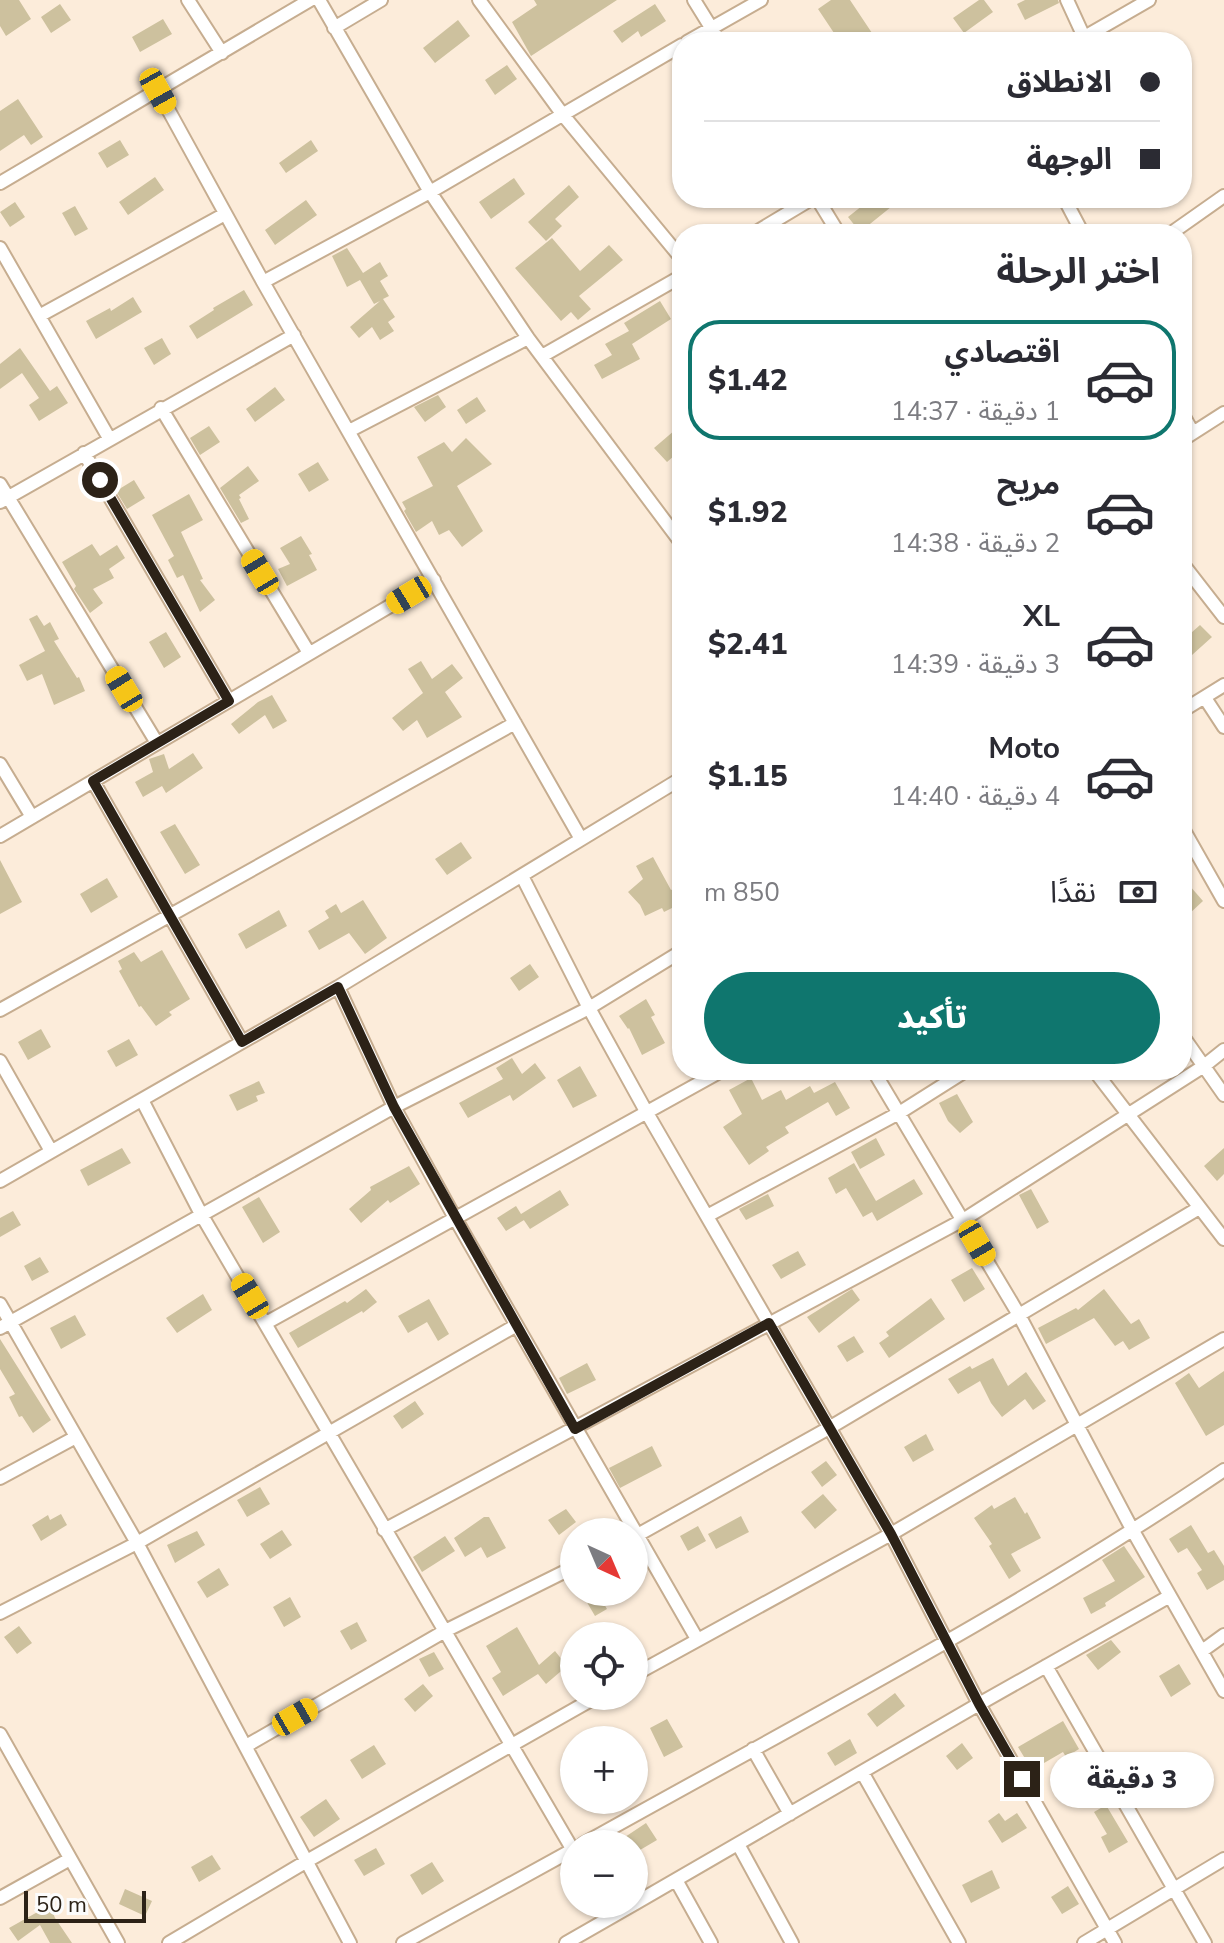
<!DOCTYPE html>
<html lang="ar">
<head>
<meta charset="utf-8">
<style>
	:root { --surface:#fff; --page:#f7f7f7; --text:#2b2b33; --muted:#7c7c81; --line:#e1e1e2; --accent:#0f766e }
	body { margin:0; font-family:"Nunito Sans","Noto Sans Arabic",sans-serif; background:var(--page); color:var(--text); direction:rtl; height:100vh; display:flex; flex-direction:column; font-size:30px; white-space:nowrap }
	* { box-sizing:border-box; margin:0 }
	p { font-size:26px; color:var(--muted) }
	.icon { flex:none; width:44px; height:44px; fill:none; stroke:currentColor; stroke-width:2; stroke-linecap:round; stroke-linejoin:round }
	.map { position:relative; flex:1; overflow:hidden; direction:ltr }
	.details { position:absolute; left:672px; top:224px; width:520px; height:856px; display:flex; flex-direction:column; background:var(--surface); border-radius:32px; box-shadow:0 2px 6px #0004; direction:rtl }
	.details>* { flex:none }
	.guide { position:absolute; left:672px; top:32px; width:520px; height:176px; border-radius:32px; box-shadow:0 2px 6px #0004; direction:rtl; display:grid; align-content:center; height:176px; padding:0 32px; background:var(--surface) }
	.needle { width:52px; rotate:136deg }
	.buttons { position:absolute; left:560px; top:1518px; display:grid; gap:16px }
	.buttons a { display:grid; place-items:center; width:88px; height:88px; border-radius:50%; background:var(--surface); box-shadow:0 2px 6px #0004; font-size:40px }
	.scale { position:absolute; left:24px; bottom:20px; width:122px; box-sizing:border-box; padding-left:8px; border:4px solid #2c2217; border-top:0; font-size:22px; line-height:28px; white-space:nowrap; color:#2c2217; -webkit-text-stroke:6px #fcfcfc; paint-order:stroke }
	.end { position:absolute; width:36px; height:36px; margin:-18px; border:10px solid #2c2217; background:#fff; box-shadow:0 0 0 4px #fff }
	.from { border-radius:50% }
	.bubble { position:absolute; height:56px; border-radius:28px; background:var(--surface); box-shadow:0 2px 6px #0004; font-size:26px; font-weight:800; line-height:56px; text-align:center; direction:rtl }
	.car { position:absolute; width:24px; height:48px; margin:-24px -12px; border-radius:10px; box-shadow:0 0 6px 2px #0007; background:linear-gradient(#f5c518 24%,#345 0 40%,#f5c518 0 76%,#345 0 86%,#f5c518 0) }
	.guide b { display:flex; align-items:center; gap:28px; height:76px; font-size:30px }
	.guide b+b { border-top:2px solid var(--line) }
	.guide i { width:20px; height:20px; background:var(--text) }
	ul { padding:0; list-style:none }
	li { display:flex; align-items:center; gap:24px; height:120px; margin:0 16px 12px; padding:0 16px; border:4px solid transparent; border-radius:32px }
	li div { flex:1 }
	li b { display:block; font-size:30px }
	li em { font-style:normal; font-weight:800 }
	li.selected { border-color:var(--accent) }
	li>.icon { width:72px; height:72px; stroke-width:1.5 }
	h2 { padding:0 32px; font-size:36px; line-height:96px }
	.pay { display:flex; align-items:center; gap:20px; height:88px; padding:0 32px; font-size:30px }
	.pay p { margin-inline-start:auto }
	.primary-button { display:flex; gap:16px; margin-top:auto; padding:16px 32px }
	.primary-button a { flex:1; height:92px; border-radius:48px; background:var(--accent); color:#fff; font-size:32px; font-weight:800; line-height:92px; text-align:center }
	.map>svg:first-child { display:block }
</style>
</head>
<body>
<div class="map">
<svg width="1224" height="1943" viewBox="0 0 1224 1943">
	<rect width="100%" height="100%" fill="#fcecda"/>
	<!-- building -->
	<path fill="#cdc19e" d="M0 0H19L31 19 6 36 0 26Z
		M534 0H617L531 56 512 22 537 5Z
		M831 0H850L878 42H840L818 9Z
		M979 0H984L993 12 964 33 953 18Z
		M1025 0H1058L1059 3 1025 20 1017 4Z
		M60 4 71 20 51 33 41 17Z
		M655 4 666 21 641 37 638 31 622 43 613 31Z
		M163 19 172 34 140 52 132 37Z
		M458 20 470 36 435 63 423 48Z
		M507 65 517 79 495 95 485 80Z
		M18 99 43 137 31 145 24 135 0 151V111Z
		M120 140 129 155 107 168 98 153Z
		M311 140 318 151 286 173 279 163Z
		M155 177 164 190 128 215 119 202Z
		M514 178 525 194 491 219 479 202Z
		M569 185 579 197 555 219 562 226 546 241 528 222Z
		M872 198H884L891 207 860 232 848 217Z
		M306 200 317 215 275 245 265 230Z
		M15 202 25 217 10 227 0 212Z
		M75 206 88 229 75 236 62 213Z
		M552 238 580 271 609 245 623 260 579 296 591 309 578 320 571 312 561 321 515 268Z
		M347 248 363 273 380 262 388 276 380 281 389 296 383 299 395 317 388 322 394 331 380 340 372 327 359 338 350 327 380 301 374 304 360 280 347 287 332 256Z
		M244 290 253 305 197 339 189 326 214 310 213 308Z
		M133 297 142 312 96 339 86 321 110 308 111 311Z
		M660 301 671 319 632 344 640 359 602 379 594 365 612 355 605 344 629 331 624 323Z
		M162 338 171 354 154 365 144 348Z
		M20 348 50 391 57 386 68 403 39 421 29 405 39 398 22 373 0 389V364Z
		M275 387 285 400 255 422 246 409Z
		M438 395 446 407 425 422 414 407Z
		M477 397 486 411 466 424 457 410Z
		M682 424V449L667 462 654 448Z
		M209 426 220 442 200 455 190 438Z
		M466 438 492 464 457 486 483 531 462 547 449 530 439 535 432 521 416 532 404 511 406 509 402 502 433 486 417 457 444 442 452 452Z
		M318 462 329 480 309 492 298 474Z
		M248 466 259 481 239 495 241 498 239 499 249 519 241 523 220 488Z
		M134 480 145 498 127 509 116 491Z
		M189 494 203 520 181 532 203 579 200 580 215 600 200 612 183 575 177 578 168 560 174 556 152 515Z
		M301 536 312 554 309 555 317 570 287 586 278 569 290 564 280 548Z
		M92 544 100 556 117 545 125 558 109 569 114 578 93 589 103 603 90 613 74 589 76 586 62 562Z
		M37 615 44 626 50 622 59 639 54 641 77 678 79 677 85 691 54 705 42 674 27 681 19 665 45 651 29 619Z
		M1200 625 1212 637 1182 664V641Z
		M166 632 181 657 164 668 149 642Z
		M421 661 432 679 452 664 463 678 445 692 462 717 427 738 417 720 403 731 392 718 423 693 408 669Z
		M272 695 287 721 273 729 265 715 239 734 231 724 258 702Z
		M193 753 203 768 166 793 162 786 143 797 135 782 153 772 149 759 164 754 169 769Z
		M175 824 200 865 185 874 160 832Z
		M461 842 472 858 447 875 435 859Z
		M653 857 671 890 678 887 682 903 664 912 662 908 645 916 640 905 628 892 643 879 636 866Z
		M0 860 22 902 0 914Z
		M1182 877 1203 901 1189 914 1182 907Z
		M107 878 118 897 91 913 80 894Z
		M363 900 387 938 365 954 349 933 319 950 308 931 329 918 325 911 336 904 341 913Z
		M279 910 287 926 246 949 238 934Z
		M162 950 190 999 169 1012 172 1015 156 1026 141 1006 139 1007 119 971 122 969 118 961 134 952 141 962Z
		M530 964 539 977 519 991 510 978Z
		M646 999 655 1015 651 1017 665 1043 642 1055 629 1028 628 1029 619 1016Z
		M41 1029 51 1047 28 1060 18 1042Z
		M129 1039 138 1055 116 1067 107 1051Z
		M512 1058 522 1074 535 1063 546 1078 513 1101 510 1095 468 1118 459 1103 503 1079 496 1068Z
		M580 1066 597 1096 573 1108 557 1080Z
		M751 1078 762 1100 781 1090 786 1100 810 1086 814 1093 835 1082 850 1108 836 1116 828 1102 785 1127 789 1133 766 1147 769 1151 749 1165 723 1127 742 1114 729 1090Z
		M259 1081 265 1093 256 1096 258 1101 237 1111 229 1095Z
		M957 1094 973 1122 960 1133 948 1121 939 1103Z
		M876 1138 885 1155 860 1169 851 1152Z
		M122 1148 131 1163 88 1186 80 1170Z
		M1224 1148V1174L1217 1181 1204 1166Z
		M854 1163 876 1201 914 1179 923 1194 877 1221 872 1212 863 1217 846 1188 836 1194 828 1178Z
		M409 1166 420 1184 390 1203 388 1200 361 1223 349 1209 371 1190 370 1187Z
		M1031 1189 1049 1222 1037 1229 1019 1195Z
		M560 1190 569 1205 530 1229 521 1216 524 1220 506 1231 497 1218 516 1206 521 1214Z
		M768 1194 774 1206 746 1220 739 1209Z
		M259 1197 280 1232 263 1243 242 1207Z
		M13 1211 21 1225 0 1237V1218Z
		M798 1251 806 1265 781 1279 772 1265Z
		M40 1257 49 1272 32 1281 24 1266Z
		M972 1268 985 1289 964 1302 951 1280Z
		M366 1289 377 1302 363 1313 362 1311 298 1348 289 1333 345 1301 347 1303Z
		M852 1289 860 1300 819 1333 807 1317Z
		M1104 1289 1131 1324 1139 1319 1150 1338 1129 1350 1123 1341 1115 1346 1094 1318 1046 1344 1038 1328 1076 1308 1078 1310Z
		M203 1294 212 1310 177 1333 166 1318Z
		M931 1298 945 1319 889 1358 879 1343 889 1336 886 1332Z
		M429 1299 449 1334 438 1341 427 1322 408 1333 398 1316Z
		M75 1315 86 1335 61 1349 50 1328Z
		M854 1336 864 1352 847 1362 837 1346Z
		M0 1339 51 1420 33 1433 22 1416 19 1417 9 1397 15 1394 0 1369Z
		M993 1358 1008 1386 1026 1372 1046 1401 1033 1410 1025 1399 1002 1417 991 1403 980 1381 958 1394 948 1379 970 1366 972 1369Z
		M587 1363 596 1380 567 1394 559 1378Z
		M1224 1371V1425L1206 1436 1175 1383 1189 1373 1199 1388Z
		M415 1401 424 1414 402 1429 393 1416Z
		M926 1434 934 1450 913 1462 904 1447Z
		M652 1446 662 1466 620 1488 609 1468Z
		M826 1461 837 1475 822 1487 811 1472Z
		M260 1487 270 1504 247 1517 237 1500Z
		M823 1494 837 1510 815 1529 801 1512Z
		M1015 1497 1025 1514 1027 1512 1041 1538 1011 1554 1021 1571 1009 1579 989 1546 992 1544 974 1518 992 1505 994 1509Z
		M566 1509 576 1522 559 1535 548 1520Z
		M61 1514 67 1525 41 1541 32 1525 48 1515 50 1520Z
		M741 1516 749 1532 716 1549 708 1534Z
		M484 1517H489L506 1548 487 1558 481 1547 465 1557 454 1538Z
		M1191 1525 1208 1553 1214 1550 1224 1566V1580L1207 1590 1197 1573 1202 1570 1187 1548 1178 1553 1169 1539Z
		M698 1526 706 1541 688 1551 680 1536Z
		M282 1530 292 1545 270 1559 260 1544Z
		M197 1531 205 1545 175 1563 167 1545Z
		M445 1536 455 1551 422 1572 413 1557Z
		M1124 1546 1145 1577 1105 1603 1106 1606 1091 1614 1083 1598 1115 1581 1102 1560Z
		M219 1568 229 1585 207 1598 197 1582Z
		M581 1592H597L607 1609 595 1616Z
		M290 1597 301 1617 284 1627 273 1607Z
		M357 1622 367 1641 351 1650 340 1631Z
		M19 1626 32 1643 17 1654 4 1637Z
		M517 1627 539 1665 555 1651 567 1666 546 1684 538 1674 503 1696 492 1678 501 1672 486 1646Z
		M1111 1640 1121 1652 1098 1670 1086 1655Z
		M434 1652 444 1669 429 1677 419 1659Z
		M1179 1664 1191 1684 1171 1697 1159 1676Z
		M423 1684 433 1696 415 1712 404 1699Z
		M895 1693 905 1706 877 1727 867 1714Z
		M667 1719 683 1747 664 1757 650 1728Z
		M1063 1721 1079 1749 1066 1757 1063 1752 1032 1770 1018 1747Z
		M850 1739 857 1753 835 1766 827 1753Z
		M962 1743 973 1758 957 1770 946 1756Z
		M374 1745 386 1764 362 1779 350 1760Z
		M326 1799 340 1819 314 1837 300 1817Z
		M1106 1805 1128 1842 1109 1853 1101 1837 1107 1834 1094 1812Z
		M999 1813 1005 1821 1017 1813 1027 1828 1002 1843 988 1821Z
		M646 1823 657 1840 635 1853 634 1844H630L625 1837Z
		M376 1848 385 1864 364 1876 354 1860Z
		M212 1855 221 1869 199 1882 191 1867Z
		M432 1862 444 1881 422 1895 410 1875Z
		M992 1870 1000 1888 971 1903 962 1885Z
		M1068 1886 1079 1904 1062 1914 1051 1897Z
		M125 1889 152 1901 145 1916 119 1904Z
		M50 1905 55 1918 72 1943H50L40 1925 18 1941 9 1928Z"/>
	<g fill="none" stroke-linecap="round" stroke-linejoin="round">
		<!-- minor casing -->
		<g stroke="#c6ad90" stroke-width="16">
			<path id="minor" d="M188 0 222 53
				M319 0 430 192 528 338 682 544
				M479 0 563 115 682 259
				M694 0 720 42
				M1067 0 1084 37
				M334 28 381 0
				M687 42 761 0
				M1076 42 1149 0
				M158 91 263 282 581 839
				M0 183 310 0
				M817 198 839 234
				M1064 198 1083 234
				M753 234 813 198
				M1170 234 1224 196
				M0 248 109 438
				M263 282 430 192 682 45
				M39 316 225 214
				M542 356 682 276
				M161 408 309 653
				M1182 413 1193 433
				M349 431 528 338
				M1182 440 1224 413
				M84 453 229 701
				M0 484 157 743
				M0 502 294 335
				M1182 563 1224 617
				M1205 698 1224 727
				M1182 711 1224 685
				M0 764 32 817
				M93 781 242 1042
				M1182 827 1224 901
				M0 836 434 580
				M522 876 589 1008 647 1113 891 1534 979 1704 1115 1943
				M338 987 394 1107 455 1218 697 1639
				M0 1010 515 723
				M1182 1035 1224 1095
				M0 1061 51 1151
				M873 1070 1019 1315 1133 1531 1224 1691
				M1094 1070 1224 1239
				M142 1100 201 1214 574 1852
				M0 1181 338 987 682 778
				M707 1216 899 1113 967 1070
				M0 1304 137 1543 350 1943
				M266 1323 723 1070
				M0 1328 394 1107 589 1008 682 951
				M0 1478 76 1437
				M384 1530 963 1220 1204 1066 1224 1050
				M634 1537 829 1428 1199 1208
				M0 1613 137 1543 515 1326
				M1202 1651 1224 1635
				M1046 1666 1205 1943
				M634 1675 891 1534 1224 1339
				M0 1734 118 1943
				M246 1746 445 1631 574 1567
				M753 1749 790 1814
				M862 1772 959 1943
				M583 1844C799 1723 1019 1609 1224 1470
				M738 1844 792 1943
				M676 1880 711 1943
				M0 1898 70 1859
				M634 1904 979 1704 1170 1596
				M169 1943 307 1861 598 1696
				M403 1943 574 1849
				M566 1943 634 1904
				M1084 1943 1224 1859"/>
		</g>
		<!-- minor -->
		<use href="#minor" stroke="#fff" stroke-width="12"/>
	</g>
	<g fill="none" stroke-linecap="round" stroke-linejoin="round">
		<!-- route -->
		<path stroke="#2c2217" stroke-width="10" d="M100 480 229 701 93 781 242 1042 338 987 394 1107 575 1429 769 1323 891 1534 979 1704 1022 1779"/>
	</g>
</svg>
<div class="buttons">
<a><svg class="needle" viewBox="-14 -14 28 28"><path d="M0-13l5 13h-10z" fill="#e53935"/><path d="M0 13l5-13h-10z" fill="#7c7c81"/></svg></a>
<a><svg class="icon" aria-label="locate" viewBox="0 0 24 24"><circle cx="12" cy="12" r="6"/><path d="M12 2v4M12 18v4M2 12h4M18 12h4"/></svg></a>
<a>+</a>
<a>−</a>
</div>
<div class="scale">50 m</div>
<i class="end from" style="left:100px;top:480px"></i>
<i class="end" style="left:1022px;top:1779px"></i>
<div class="bubble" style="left:1050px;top:1752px;width:164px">3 دقيقة</div>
<i class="car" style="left:158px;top:91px;rotate:151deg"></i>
<i class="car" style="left:260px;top:572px;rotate:329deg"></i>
<i class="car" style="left:409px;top:595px;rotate:239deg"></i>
<i class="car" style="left:124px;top:689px;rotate:329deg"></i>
<i class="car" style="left:977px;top:1243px;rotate:150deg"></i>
<i class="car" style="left:250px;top:1296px;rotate:329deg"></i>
<i class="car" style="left:295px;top:1717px;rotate:60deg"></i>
<div class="guide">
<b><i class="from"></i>الانطلاق</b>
<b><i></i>الوجهة</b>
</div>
<section class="details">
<h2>اختر الرحلة</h2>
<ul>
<li class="selected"><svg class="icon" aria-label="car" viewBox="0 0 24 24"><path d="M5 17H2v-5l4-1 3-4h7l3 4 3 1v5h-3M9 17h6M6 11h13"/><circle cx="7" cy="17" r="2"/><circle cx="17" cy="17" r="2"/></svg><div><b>اقتصادي</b><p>1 دقيقة · 14:37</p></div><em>$1.42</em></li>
<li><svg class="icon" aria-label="car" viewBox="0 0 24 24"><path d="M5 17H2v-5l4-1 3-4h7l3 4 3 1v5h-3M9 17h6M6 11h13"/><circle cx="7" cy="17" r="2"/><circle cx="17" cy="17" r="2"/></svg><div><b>مريح</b><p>2 دقيقة · 14:38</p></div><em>$1.92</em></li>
<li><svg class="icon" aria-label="car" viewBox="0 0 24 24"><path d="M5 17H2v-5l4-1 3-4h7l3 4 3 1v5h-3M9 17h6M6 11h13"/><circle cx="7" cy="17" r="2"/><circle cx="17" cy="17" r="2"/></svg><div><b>XL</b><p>3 دقيقة · 14:39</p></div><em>$2.41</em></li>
<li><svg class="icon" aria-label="car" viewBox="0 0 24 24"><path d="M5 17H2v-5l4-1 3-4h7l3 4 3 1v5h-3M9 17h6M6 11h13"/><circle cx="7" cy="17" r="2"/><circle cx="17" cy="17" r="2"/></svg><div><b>Moto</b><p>4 دقيقة · 14:40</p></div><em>$1.15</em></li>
</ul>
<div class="pay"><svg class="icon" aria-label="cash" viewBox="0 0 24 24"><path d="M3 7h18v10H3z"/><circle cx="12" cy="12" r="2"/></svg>نقدًا<p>850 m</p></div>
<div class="primary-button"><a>تأكيد</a></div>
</section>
</div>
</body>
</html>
